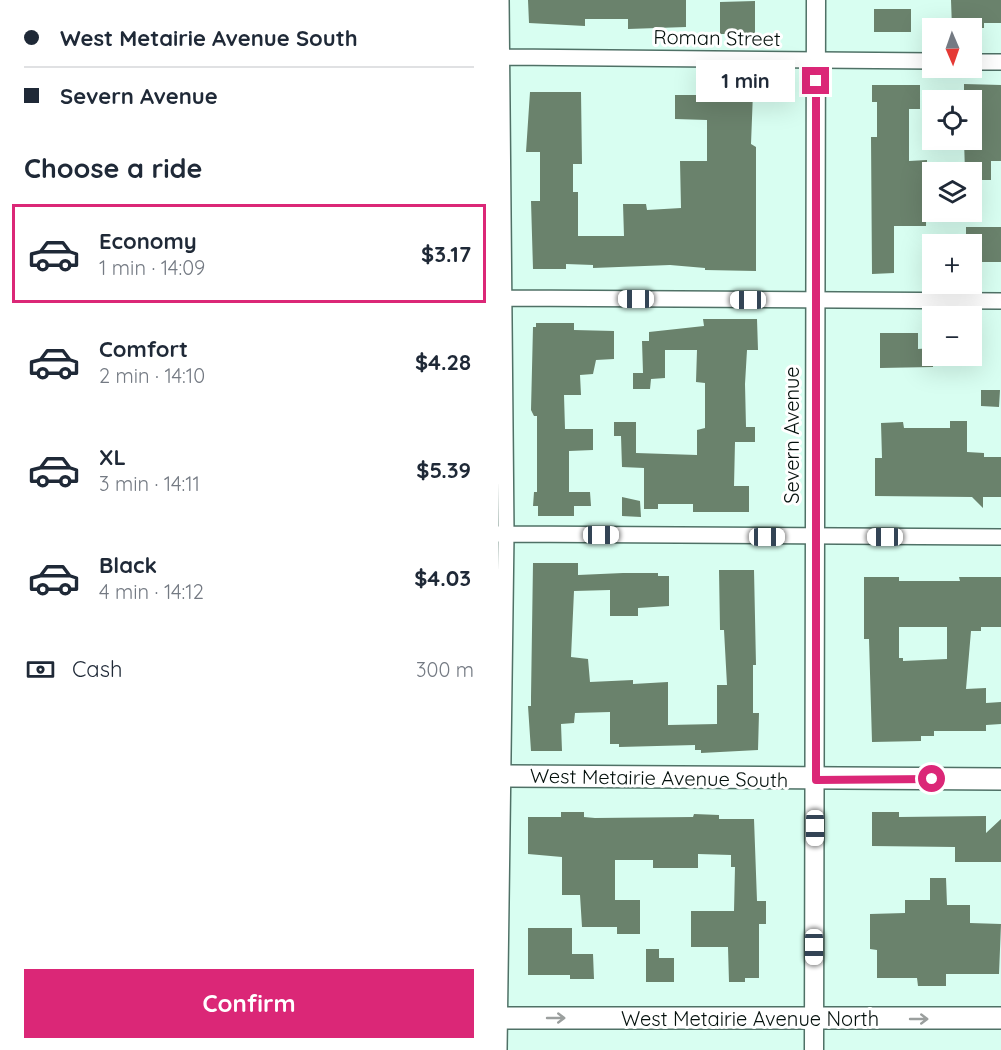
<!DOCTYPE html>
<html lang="en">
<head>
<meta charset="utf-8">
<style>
	:root { --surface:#fff; --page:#f6f6f7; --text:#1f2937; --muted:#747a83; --line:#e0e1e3; --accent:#db2777 }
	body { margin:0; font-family:Quicksand,sans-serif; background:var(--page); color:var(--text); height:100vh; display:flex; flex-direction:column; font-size:22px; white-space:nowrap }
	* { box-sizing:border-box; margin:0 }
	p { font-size:20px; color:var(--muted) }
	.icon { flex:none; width:33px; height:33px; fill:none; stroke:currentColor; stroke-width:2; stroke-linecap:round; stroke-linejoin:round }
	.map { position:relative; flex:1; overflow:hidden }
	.details { display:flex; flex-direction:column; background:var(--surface); width:498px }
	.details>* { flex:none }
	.top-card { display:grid; align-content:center; height:132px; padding:0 24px; background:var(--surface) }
	.needle { width:39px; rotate:178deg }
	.buttons { position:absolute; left:424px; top:18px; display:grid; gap:12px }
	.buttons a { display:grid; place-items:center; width:60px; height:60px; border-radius:0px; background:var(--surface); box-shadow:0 6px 24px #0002; font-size:30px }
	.end { position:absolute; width:27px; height:27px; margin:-14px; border:8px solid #db2777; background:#fff; box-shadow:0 0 0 3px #fff }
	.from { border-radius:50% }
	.bubble { position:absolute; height:42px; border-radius:0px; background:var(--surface); box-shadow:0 6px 24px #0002; font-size:20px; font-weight:700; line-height:42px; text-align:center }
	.car { position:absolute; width:18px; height:36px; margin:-18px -9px; border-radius:8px; box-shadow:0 0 4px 2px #0007; background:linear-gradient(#fff 24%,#345 0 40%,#fff 0 76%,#345 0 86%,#fff 0) }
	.top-card b { display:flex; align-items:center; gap:21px; height:57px; font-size:22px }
	.top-card b+b { border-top:2px solid var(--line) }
	.top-card i { width:15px; height:15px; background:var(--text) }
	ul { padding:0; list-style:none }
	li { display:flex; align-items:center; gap:18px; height:99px; margin:0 12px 9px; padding:0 12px; border:3px solid transparent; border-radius:0px }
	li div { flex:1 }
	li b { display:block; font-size:22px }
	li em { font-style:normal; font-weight:700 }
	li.active { border-color:var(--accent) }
	li>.icon { width:54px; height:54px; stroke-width:1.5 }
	h2 { padding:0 24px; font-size:27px; line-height:72px }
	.pay { display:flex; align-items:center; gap:15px; height:66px; padding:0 24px; font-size:22px }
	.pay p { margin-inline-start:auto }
	.primary-button { display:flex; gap:12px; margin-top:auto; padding:12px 24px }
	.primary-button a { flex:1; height:69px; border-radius:0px; background:var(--accent); color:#fff; font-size:24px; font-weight:700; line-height:69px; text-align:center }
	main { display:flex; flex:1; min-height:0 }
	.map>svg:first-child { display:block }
</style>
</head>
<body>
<main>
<section class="details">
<div class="top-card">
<b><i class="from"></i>West Metairie Avenue South</b>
<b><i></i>Severn Avenue</b>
</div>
<h2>Choose a ride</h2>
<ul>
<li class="active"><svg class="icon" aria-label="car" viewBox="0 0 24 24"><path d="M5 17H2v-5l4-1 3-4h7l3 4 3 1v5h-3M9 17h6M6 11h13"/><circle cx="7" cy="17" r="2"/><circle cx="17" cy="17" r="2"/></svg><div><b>Economy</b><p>1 min · 14:09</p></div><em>$3.17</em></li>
<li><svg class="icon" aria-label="car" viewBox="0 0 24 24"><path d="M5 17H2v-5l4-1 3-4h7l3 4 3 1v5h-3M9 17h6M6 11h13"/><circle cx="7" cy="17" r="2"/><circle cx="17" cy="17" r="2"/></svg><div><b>Comfort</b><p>2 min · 14:10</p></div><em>$4.28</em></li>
<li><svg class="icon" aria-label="car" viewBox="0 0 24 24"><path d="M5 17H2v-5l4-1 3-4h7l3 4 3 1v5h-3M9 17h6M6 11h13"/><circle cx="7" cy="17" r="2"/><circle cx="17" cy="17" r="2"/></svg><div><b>XL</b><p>3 min · 14:11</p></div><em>$5.39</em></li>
<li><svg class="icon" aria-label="car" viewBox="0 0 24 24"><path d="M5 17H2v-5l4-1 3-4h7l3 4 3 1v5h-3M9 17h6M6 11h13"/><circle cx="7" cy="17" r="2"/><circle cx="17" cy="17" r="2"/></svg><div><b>Black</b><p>4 min · 14:12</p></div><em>$4.03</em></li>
</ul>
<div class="pay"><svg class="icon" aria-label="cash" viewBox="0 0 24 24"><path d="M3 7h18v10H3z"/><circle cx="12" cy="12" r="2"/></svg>Cash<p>300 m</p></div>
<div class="primary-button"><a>Confirm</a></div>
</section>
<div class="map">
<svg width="503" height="1050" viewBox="0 0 503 1050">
	<rect width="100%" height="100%" fill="#d8fef1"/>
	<!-- building -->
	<path fill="#6a826c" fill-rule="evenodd" d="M30 0H188V27L130 29V19H87V26L31 23Z
		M453 0H503V23H486V28H454Z
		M257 1V34H222V2Z
		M376 9H413V32H376Z
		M466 84 503 85V161H493V180H474V172H467L466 140H474V100H466Z
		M374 85H422V109H411V161L429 160 428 226H396V273L374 274 373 137H379V102H374Z
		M32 92H83L84 164H75V192H80V236H126L125 204H148L149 210 183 208 182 161H209V120L177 119V95H198V92H255L253 144 258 147V271L207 270V268L172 265 95 268V265L68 264V269H35L33 201H42V152H28Z
		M468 227H503V262H477L474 260V244H468Z
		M205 319H259L260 350H249L247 384 248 427H257V442H237L236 486H251V512H195V504H160V509H146V468L124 467 123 436H116V422H138V453L199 455V430L207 428V383L198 382 199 350H167V378L153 379 152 389H135V373H145L144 341H151V332L206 326Z
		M38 323H76V330L116 331V359L98 360 95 374 82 375 83 395H66L67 429H95V450L71 451V492H92L93 506H76V516H40V506H35L36 492H39V416H36L33 410 35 327H38Z
		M382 333H420V349L435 348V367L382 368Z
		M483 390H502L501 407 483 406Z
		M452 421H469V452L486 453V457H503V497H485V508L474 497 377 496V458H384L383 423 405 422 406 428H452Z
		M124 497 142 501 143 517 124 516Z
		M35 563H80V575L125 573H160V576H171V606L140 608V616H112V590L76 591 73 657 90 659 92 682 135 680V684L170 682V725L219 724V685H229L226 630H222L221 570H256L258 665H255V713H261L260 750 203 753V750H197V745L121 747V744H112V712L77 713 76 723 63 724 64 751H33L30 706H33V697Z
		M366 577H401V581H462L461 577H503V627H483V631H473L468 689 488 688V703L503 702V724L488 725V731H436V736H423V741L374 742 371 639H366ZM401 627H449V659L405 661V658H401Z
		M63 812H86V817L97 818 195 817 196 814 221 815V819H256L259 901H268V924H261V978H247V982H231L230 947H193V911H236L237 867H233V855L200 854V868H155V860H117V900H142V934H119V927H84L82 895H64V857L30 854V817H63Z
		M374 812H401V817L488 816V833L503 819V862H457V847L374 846Z
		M432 878H448L449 905H472V923L503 924 501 974H448V986H420L419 978H379V950L372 949V914L407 913V900H432Z
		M30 928H74V954H95L96 979H72V975H30Z
		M148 949H161V958H176V982H148Z"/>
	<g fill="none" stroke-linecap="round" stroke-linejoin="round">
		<!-- minor casing -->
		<g stroke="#4f7166" stroke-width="18">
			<path id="minor" d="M4 57 435 61
				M474 62H503
				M4 298 503 301
				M0 534 503 537
				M1 1050 8 534 3 0"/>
		</g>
		<!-- tertiary casing -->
		<g stroke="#4f7166" stroke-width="21">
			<path id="tertiary" d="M316 1050 318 0"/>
		</g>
		<!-- secondary casing -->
		<g stroke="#4f7166" stroke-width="24">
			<path id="secondary" d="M0 776 503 779
				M0 1018H503"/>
		</g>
		<!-- minor -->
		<use href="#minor" stroke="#fff" stroke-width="15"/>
		<!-- tertiary -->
		<use href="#tertiary" stroke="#fff" stroke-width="18"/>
		<!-- secondary -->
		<use href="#secondary" stroke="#fff" stroke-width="21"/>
	</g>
	<!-- one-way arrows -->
	<defs><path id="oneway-shaft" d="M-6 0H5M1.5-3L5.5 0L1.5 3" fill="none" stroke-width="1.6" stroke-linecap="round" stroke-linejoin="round" transform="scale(1.5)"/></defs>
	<g stroke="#9b9f9e">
		<use href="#oneway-shaft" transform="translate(58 1018)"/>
		<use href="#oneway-shaft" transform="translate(421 1019)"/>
	</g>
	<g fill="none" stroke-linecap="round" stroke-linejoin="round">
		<!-- route -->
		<path stroke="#db2777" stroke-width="8" d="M318 81V780L434 779"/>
	</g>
	<g text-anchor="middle" stroke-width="6" stroke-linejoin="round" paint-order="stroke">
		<!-- street labels -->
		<g font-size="20" fill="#04100c" stroke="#fff">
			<text transform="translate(219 38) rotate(1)" y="7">Roman Street</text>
			<text transform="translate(294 435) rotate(-90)" y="7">Severn Avenue</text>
			<text transform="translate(161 778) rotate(1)" y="7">West Metairie Avenue South</text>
			<text x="252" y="1026">West Metairie Avenue North</text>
		</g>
	</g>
</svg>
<div class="buttons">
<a><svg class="needle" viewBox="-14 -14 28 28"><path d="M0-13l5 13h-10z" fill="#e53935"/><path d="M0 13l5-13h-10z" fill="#747a83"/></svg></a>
<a><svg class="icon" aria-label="locate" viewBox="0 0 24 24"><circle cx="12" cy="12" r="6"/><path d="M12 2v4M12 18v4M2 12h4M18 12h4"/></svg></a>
<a><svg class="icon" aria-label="layers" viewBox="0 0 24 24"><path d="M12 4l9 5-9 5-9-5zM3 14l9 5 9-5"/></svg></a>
<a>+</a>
<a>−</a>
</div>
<i class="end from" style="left:434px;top:779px"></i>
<i class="end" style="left:318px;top:81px"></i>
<div class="bubble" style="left:198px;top:60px;width:99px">1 min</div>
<i class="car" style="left:138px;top:299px;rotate:270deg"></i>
<i class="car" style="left:250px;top:300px;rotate:270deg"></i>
<i class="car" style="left:103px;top:535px;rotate:90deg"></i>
<i class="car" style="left:269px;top:537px;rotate:90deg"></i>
<i class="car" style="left:387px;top:537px;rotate:270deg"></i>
<i class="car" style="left:317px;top:828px;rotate:180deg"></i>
<i class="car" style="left:316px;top:947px;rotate:180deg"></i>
</div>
</main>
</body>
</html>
